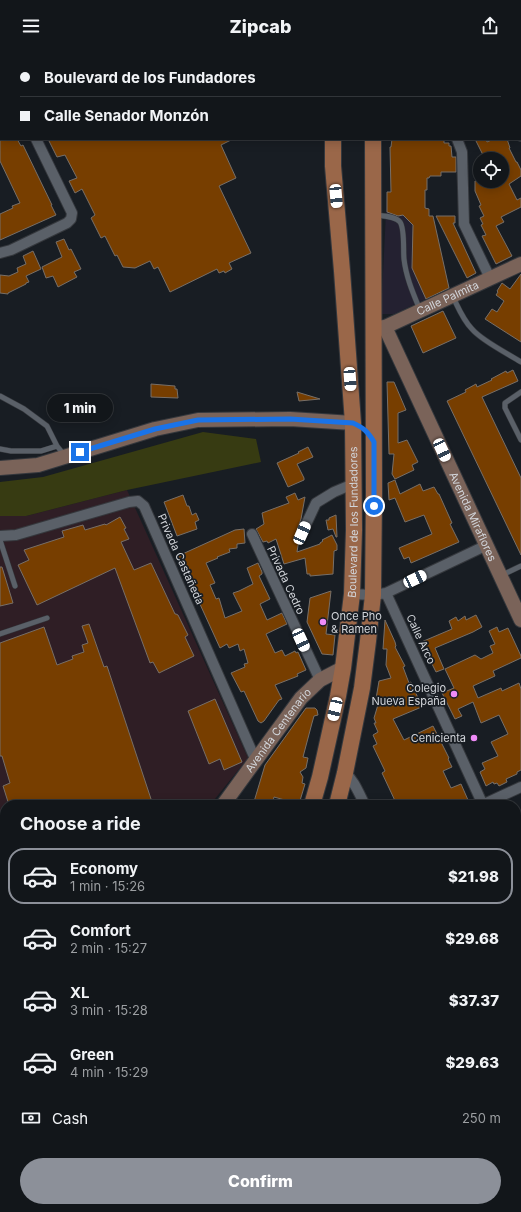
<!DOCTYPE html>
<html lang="en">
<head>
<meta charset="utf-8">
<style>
	:root { --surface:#12161a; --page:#1b1f23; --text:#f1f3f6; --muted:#9c9fa2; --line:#313539; --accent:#8c9099 }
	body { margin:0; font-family:Inter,sans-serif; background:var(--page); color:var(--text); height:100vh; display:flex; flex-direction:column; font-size:15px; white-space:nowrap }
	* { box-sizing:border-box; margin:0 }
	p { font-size:13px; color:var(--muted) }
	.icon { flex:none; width:22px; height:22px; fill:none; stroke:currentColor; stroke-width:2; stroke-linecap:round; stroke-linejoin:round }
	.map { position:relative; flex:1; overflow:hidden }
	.side { position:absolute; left:0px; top:748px; width:521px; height:412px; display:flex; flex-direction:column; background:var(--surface); border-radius:16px 16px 0 0; box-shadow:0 2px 10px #0003,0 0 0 1px var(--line) }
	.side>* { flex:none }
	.top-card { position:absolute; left:0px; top:0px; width:521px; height:88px; box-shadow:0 2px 10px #0003,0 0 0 1px var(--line); display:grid; align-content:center; height:88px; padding:0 20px; background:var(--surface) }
	.buttons { position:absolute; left:473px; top:100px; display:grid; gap:8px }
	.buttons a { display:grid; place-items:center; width:36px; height:36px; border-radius:50%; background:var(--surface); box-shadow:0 2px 10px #0003,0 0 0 1px var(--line); font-size:20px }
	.end { position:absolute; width:18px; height:18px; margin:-9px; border:5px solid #1a73e8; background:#fff; box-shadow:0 0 0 2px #fff }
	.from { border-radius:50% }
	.bubble { position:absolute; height:28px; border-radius:14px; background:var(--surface); box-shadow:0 2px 10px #0003,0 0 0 1px var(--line); font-size:13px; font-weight:800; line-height:28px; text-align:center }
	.car { position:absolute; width:12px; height:24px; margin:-12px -6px; border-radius:5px; box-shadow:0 0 3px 1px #0007; background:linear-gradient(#fff 24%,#345 0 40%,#fff 0 76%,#345 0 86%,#fff 0) }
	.top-card b { display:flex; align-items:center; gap:14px; height:38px; font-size:15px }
	.top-card b+b { border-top:1px solid var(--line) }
	.top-card i { width:10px; height:10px; background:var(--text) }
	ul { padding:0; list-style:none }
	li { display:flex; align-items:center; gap:12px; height:56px; margin:0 8px 6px; padding:0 12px; border:2px solid transparent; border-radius:16px }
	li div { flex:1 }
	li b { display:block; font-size:15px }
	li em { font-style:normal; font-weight:800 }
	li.selected { border-color:var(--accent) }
	li>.icon { width:36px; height:36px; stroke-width:1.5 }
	h2 { padding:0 20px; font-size:18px; line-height:48px }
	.pay { display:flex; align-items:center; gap:10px; height:44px; padding:0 20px; font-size:15px }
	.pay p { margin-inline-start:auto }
	.cta { display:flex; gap:8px; margin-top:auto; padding:8px 20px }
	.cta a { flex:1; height:46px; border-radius:24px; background:var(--accent); color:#fff; font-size:16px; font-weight:800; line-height:46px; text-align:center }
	header { display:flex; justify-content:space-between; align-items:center; height:52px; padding:0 20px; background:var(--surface); font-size:18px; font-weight:800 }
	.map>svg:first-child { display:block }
</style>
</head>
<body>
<header><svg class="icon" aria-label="menu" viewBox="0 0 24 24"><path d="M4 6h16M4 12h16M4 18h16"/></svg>Zipcab<svg class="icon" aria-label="share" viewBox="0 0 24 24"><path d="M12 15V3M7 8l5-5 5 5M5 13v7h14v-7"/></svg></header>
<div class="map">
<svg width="521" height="1160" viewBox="0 0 521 1160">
	<rect width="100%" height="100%" fill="#181d23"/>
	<!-- commercial -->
	<path fill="#242131" d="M387 140 425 141V175H435L449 236 394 262H381Z"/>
	<!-- industrial -->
	<path fill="#2f1e25" d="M127 438 248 706 210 753H5V851H0V464H26Z
		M0 872H5V1025L0 1009Z"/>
	<!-- green -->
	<path fill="#373b12" d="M203 380 256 387 261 410 127 438 26 464H0V430L43 425Z"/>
	<!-- building -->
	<path fill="#773e00" stroke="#776f68" d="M0 87H17L21 94 23 93 52 153H51L56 163 0 188V162L13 156 12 154 20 151 0 109Z
		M48 87H233L221 93 236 126 219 134 251 201 229 211 232 217 225 221 224 219 219 221 217 217 170 240 158 215 154 217 150 209 135 216 123 215 117 203 115 204 105 184 101 186 91 166 95 163 82 137 75 141 69 129 77 126 65 103 57 105Z
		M392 87 444 88V91H449V94H451L452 105H456V120H441V124H430L429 126H427V138H425V156L429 157V164H433L449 236 426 247 412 216 413 173 403 163 398 164 387 160V140H391L390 95H391Z
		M475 87H486L487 90 494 87H507L510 96H509L516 110H517L521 118V124L509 132 517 148 521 146V155L501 165 504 170 496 174 512 204 496 212 482 184 486 183 481 173 483 172 480 166 484 164 479 154 481 153 475 139V129H502V107H485Z
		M436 164H455V171H453L476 221 467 226Z
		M64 187 69 198 71 197 81 217 74 220 77 225 58 235 53 224 46 226 42 215 62 205 56 190Z
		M33 199 41 217 26 224 29 230 26 231V232L8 241V242L0 241V223L9 224 18 220 17 216 26 212 23 204Z
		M521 222V290L485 267 492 257 497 260 504 249 496 243 498 240 497 239 502 231 510 237Z
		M443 259 456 286 423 301 411 274Z
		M513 318 518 329 482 345 521 426V503L447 349 466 340 465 338 476 332 477 335 492 328 491 327 506 319 507 321Z
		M387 330H394L406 358 398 361V391L407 388 418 410 412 413 414 418 395 427 392 422 394 402H389Z
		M151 332 175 334V337H177L178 346 151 345Z
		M297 340 320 347 299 349Z
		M308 395 313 405 297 412 304 426V428L288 435 277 411 299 401 298 400Z
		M395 428 400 442 420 432 423 439 434 435 438 442H439L452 471 450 472 459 490 411 511 409 505 404 507 399 496 432 482 424 463 405 470 395 446 389 448 388 431Z
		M295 441 298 448 305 445 301 467 296 481 299 487 297 500 320 492V491L323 489 322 488 332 483 337 493V498L334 499 333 522 310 524V522H307L305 506 284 512 276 487 268 491 267 489 263 490 256 477 264 472 262 461 289 451 286 445Z
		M183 443 187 454H189L192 463 196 461 199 468 195 470 197 477 177 484 164 450Z
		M336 463 337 485H336L333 477 328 478 326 468H329V466Z
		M120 465 126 476 124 477 129 487 121 490 134 518 151 511 175 562H176L178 563 188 583 185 585 194 604 159 621 153 610 150 611 115 516 37 553 18 513 29 508 24 498 64 485 62 479 83 473 85 478 105 472 106 473Z
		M244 477 245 491 237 492V496L229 497 230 500 217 505 218 506 206 511 215 531 210 533 216 547 219 546 225 566 242 559 233 541 239 539 253 532 247 516 258 511 262 520V522L259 524 270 547 260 552 267 568 282 561 287 572 266 582 275 601 282 598 285 604 295 599 296 601 298 600 306 618 297 622 298 624 275 633 282 647 279 648 264 669 261 671 258 669 244 639 241 640 231 621 245 615 244 612 248 611 244 597 240 599 238 592 229 596 227 592 220 596 178 504 235 478Z
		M0 515H2L13 551 0 554Z
		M331 539 326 582 335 583 333 603 322 602 307 570 310 546Z
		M476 563 482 575 473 580 435 596 444 617 436 620 426 600 424 601 419 591 452 577 449 569 456 565 458 569 465 564 466 568Z
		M385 568 395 590 396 594 395 595 405 614 403 615 409 631 411 630 418 646 420 647 424 654 393 667 404 688 433 674 449 706 448 707 452 715 443 719 451 736 461 732 468 748 457 753H445L442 749 434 753H397L382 721 385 719 373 694 377 692 373 683 378 680 374 671H376L374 666 380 646 376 647 379 629 391 626 386 613 387 597H383Z
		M89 572 104 615 107 614 153 753H9L3 734 10 731 2 704H0V591L44 575 57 613 73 607 72 604 84 600 82 593 88 591 82 574Z
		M497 575 499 580 508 576 521 604V606L493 619 495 624 473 634 478 646 501 636 502 639 519 631 521 637V718L517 720V722L506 727 507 730 499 734 497 731 494 732 493 730 486 734 480 720 485 717 482 711 498 704 491 690 508 682 499 663 481 671 473 650 458 657 462 664 455 667 442 641 454 636 445 617 475 603 481 607 493 601 490 594 495 592 489 579Z
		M215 647 242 710 224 718 220 707 209 712 188 659Z
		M306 656H315L317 658 318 663 314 664 312 671 303 705 308 706 306 716 300 720 303 725 302 731 305 732 299 752 274 745 272 753H253L265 713Z"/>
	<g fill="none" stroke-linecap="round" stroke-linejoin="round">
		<!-- lane casing -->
		<g stroke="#35383d" stroke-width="6">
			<path id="lane" d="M376 163C383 164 395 164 400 170 405 177 403 198 404 207 406 225 413 241 420 258
				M453 245C458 255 463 268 472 277 482 289 507 301 521 310
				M521 340 505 351V356L521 388
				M0 344 24 357 47 374 57 394 65 404
				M0 397 11 399H41L57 394
				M0 488 15 534
				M502 523 521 514
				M0 582 47 566
				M0 773 5 788
				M0 817 5 815
				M0 887 5 886
				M0 941 1 946 0 952"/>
		</g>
		<!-- street casing -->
		<g stroke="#35383d" stroke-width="12">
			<path id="street" d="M482 0V1
				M58 1 60 0
				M0 13 1 15
				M0 30H1
				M520 82 521 84
				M457 87 462 100 464 172 490 226
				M0 201 11 198 67 171 71 167 72 161 36 87
				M302 481 316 451 334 440 353 432
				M252 482 320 628
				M0 484 16 483 129 450 138 449 144 454 256 709
				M386 541 483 753
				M352 542 373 543 386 541 487 493
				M345 721C355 729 359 742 365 753
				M482 753 521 735
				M516 824 521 835
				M516 1020 521 1017
				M0 1078 5 1076
				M516 1104 521 1101
				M400 1155 403 1160
				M60 1160 75 1155"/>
		</g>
		<!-- secondary casing -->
		<g stroke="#35383d" stroke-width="16">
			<g id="secondary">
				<path id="s1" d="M385 275 521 568"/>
				<path id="s2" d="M376 276 385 275 521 212"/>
				<path d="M0 416 38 413 155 377 198 368 290 367 353 371"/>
				<path id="s3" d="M223 753 301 646 320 628 343 616"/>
				<path d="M0 862H5"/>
				<path d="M0 1044 5 1061"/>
				<path d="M34 1155 36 1160"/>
				<path d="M485 1155 488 1160"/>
			</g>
		</g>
		<!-- primary casing -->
		<g stroke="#35383d" stroke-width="18">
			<g id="primary">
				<path d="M333 1V0"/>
				<path d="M374 1V0"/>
				<path id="s4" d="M312 753 320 725 338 644 343 616 352 542 354 478 353 371 342 219 333 114V87"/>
				<path d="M337 753 345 721 362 636 368 589 373 543 374 440 373 87"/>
				<path d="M202 1160 203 1155"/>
				<path d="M224 1160 225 1155"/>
			</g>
		</g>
		<!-- lane -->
		<use href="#lane" stroke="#5a6068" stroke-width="5"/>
		<!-- street -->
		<use href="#street" stroke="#5a6068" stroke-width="10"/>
		<!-- secondary -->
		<use href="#secondary" stroke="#7a6359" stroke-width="14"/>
		<!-- primary -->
		<use href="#primary" stroke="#9a6749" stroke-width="16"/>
	</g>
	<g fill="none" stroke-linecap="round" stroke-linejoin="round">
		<!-- route -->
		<path stroke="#1a73e8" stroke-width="5" d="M80 400 155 377 198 368 290 367 353 371C364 376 368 380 374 390V454"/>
	</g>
	<!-- markers -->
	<g fill="#ef8bf7" stroke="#181d23" stroke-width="1.5">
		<circle cx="323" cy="570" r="4"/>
		<circle cx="454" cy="642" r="4"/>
		<circle cx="474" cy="686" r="4"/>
	</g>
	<g text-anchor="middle" stroke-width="3.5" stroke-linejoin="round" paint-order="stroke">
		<!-- street labels -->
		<g font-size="11" fill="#d2d5da" stroke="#181d23">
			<text dy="4" stroke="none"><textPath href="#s2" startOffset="78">Calle Palmita</textPath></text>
			<text dy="4" stroke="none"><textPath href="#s1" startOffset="209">Avenida Miraflores</textPath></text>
			<text dy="4" stroke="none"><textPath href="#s4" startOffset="287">Boulevard de los Fundadores</textPath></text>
			<text transform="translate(181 507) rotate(66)" y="4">Privada Castañeda</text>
			<text transform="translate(286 528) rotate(65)" y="4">Privada Cedro</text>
			<text transform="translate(421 587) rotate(65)" y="4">Calle Arco</text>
			<text dy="4" stroke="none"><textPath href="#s3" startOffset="93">Avenida Centenario</textPath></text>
		</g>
		<!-- poi labels -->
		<g font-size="11" fill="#d2d5da" stroke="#181d23" text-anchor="end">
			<text x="331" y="568" text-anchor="start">Once Pho<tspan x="331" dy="13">&amp; Ramen</tspan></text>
			<text x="446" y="640">Colegio<tspan x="446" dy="13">Nueva España</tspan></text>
			<text x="466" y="690">Cenicienta</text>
		</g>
	</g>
</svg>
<div class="buttons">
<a><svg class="icon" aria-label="locate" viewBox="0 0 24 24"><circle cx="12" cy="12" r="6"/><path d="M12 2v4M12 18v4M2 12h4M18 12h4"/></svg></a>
</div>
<i class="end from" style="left:374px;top:454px"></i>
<i class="end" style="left:80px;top:400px"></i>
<div class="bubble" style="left:47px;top:342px;width:66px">1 min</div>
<i class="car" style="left:336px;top:144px;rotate:175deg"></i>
<i class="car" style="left:350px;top:327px;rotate:176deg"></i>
<i class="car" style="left:442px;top:398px;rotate:155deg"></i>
<i class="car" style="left:302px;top:481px;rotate:24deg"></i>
<i class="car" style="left:415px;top:527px;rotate:65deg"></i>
<i class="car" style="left:301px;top:588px;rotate:155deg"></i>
<i class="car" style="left:335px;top:657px;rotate:193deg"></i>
<div class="top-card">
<b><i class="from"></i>Boulevard de los Fundadores</b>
<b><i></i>Calle Senador Monzón</b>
</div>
<section class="side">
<h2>Choose a ride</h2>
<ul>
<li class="selected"><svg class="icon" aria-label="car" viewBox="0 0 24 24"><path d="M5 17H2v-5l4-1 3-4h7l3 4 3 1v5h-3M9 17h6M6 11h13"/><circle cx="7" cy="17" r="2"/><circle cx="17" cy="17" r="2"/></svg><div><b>Economy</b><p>1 min · 15:26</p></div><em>$21.98</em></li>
<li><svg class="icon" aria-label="car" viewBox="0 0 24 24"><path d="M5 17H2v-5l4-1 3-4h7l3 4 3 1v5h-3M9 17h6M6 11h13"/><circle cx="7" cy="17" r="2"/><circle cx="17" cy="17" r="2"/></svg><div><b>Comfort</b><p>2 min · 15:27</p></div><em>$29.68</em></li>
<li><svg class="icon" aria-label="car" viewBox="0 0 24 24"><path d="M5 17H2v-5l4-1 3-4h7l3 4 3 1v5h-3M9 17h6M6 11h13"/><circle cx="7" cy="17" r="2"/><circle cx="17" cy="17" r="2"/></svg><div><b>XL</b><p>3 min · 15:28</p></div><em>$37.37</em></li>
<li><svg class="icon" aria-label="car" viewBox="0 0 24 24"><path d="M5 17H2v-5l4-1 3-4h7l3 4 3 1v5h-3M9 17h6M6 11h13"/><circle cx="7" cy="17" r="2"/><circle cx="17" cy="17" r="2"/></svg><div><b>Green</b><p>4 min · 15:29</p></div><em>$29.63</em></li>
</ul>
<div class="pay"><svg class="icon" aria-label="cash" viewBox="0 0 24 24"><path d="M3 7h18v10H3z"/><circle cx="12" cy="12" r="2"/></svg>Cash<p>250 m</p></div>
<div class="cta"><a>Confirm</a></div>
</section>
</div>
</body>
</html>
